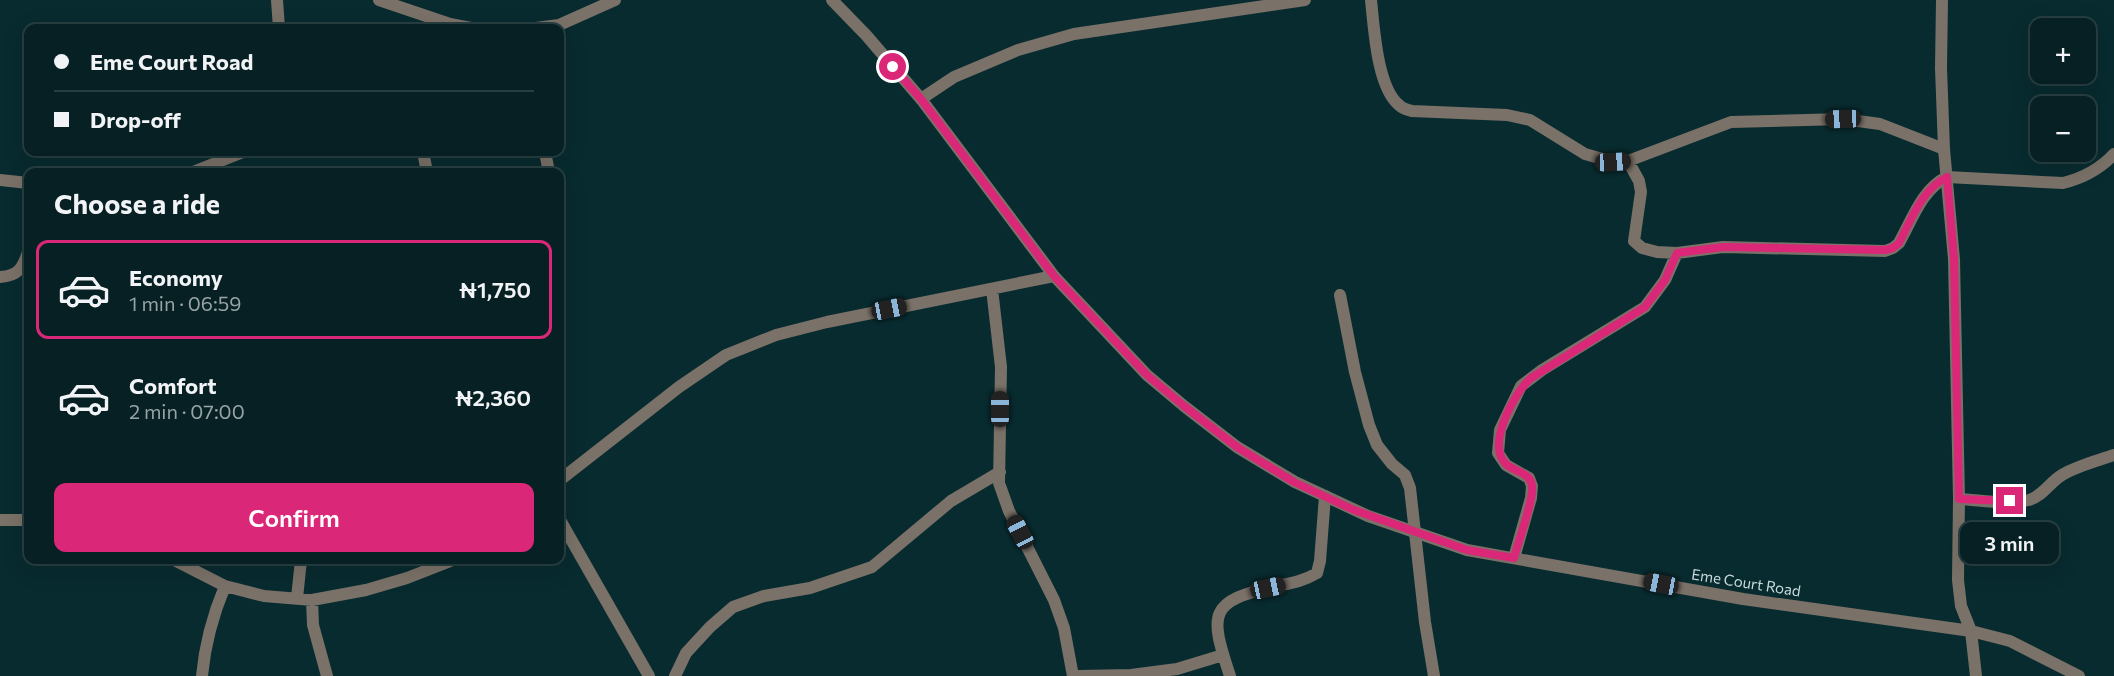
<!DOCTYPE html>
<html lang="en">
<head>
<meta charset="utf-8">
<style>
	:root { --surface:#062023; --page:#142d30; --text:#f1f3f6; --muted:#98a3a6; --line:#273e41; --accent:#db2777 }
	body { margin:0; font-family:Commissioner,sans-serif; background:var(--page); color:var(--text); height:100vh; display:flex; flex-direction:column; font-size:22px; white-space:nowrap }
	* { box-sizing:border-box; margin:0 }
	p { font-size:20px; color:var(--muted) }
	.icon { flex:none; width:33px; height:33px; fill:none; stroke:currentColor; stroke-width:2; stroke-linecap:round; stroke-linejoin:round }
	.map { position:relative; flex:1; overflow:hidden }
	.drawer { position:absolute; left:24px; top:168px; width:540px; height:396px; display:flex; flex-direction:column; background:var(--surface); border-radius:12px; box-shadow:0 6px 24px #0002,0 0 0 2px var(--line) }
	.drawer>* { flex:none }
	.guide { position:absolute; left:24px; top:24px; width:540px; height:132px; border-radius:12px; box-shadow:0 6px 24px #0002,0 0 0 2px var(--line); display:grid; align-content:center; height:132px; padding:0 30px; background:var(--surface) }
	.controls { position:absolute; left:2030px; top:18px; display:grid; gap:12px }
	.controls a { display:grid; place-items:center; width:66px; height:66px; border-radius:12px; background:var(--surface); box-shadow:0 6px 24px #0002,0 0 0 2px var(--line); font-size:30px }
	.end { position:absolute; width:27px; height:27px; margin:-14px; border:8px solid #db2777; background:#fff; box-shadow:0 0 0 3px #fff }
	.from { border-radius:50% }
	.bubble { position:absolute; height:42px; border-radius:12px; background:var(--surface); box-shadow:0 6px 24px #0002,0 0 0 2px var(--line); font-size:20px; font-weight:600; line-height:42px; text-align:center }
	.car { position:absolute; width:18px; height:36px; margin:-18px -9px; border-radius:8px; box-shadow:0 0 4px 2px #0007; background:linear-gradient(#222 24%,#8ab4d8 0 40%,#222 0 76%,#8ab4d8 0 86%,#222 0) }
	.guide b { display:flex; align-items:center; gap:21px; height:57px; font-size:22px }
	.guide b+b { border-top:2px solid var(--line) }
	.guide i { width:15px; height:15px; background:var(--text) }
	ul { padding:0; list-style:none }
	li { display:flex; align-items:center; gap:18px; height:99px; margin:0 12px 9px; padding:0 18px; border:3px solid transparent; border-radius:12px }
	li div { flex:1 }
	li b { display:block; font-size:22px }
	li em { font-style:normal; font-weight:600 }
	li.active { border-color:var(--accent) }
	li>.icon { width:54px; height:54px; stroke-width:1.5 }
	h2 { padding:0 30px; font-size:27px; line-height:72px }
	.action { display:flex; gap:12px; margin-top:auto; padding:12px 30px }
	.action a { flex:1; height:69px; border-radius:12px; background:var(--accent); color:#fff; font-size:24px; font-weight:600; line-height:69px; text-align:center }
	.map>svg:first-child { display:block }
</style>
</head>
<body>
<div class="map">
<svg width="2114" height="676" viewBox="0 0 2114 676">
	<rect width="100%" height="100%" fill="#082b2f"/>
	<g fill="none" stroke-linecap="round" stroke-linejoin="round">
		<!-- minor -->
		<path stroke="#7a7168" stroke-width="12" d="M277 0 279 28
			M379 0 450 24 471 28
			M1371 0C1374 28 1377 87 1399 105 1402 108 1407 110 1412 111L1507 115 1530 120 1585 154 1613 162 1628 161 1731 122 1843 119 1880 124 1944 149
			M536 28 559 25 615 0
			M921 99 954 77 1018 50 1074 34 1305 0
			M423 152 427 172
			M545 152 549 172
			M1628 161 1639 181 1641 192 1634 241 1642 248 1657 252 1677 253 1723 247 1885 251 1893 248 1899 243C1912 220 1922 189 1947 177L2063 183C2083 178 2100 169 2114 154
			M193 172 243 152
			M0 180 28 183
			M0 277C18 276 23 268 28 252
			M992 289 1001 367 999 483 1009 511 1054 600 1064 628 1073 676
			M1340 295 1355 372 1369 425 1377 445 1392 464 1405 475 1410 488 1425 622 1434 676
			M560 480 679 387 726 355 776 335 827 322 1054 276
			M1959 499C1981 500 2007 505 2029 500 2043 496 2050 482 2062 475 2077 466 2097 461 2114 455
			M0 520H28
			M560 520 649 676
			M1514 558 1531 498 1532 486 1529 478 1506 465 1498 453 1500 430 1521 386 1542 370 1645 307 1665 280 1677 253
			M174 560 225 586 264 596 312 600 366 590 407 578 453 560
			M297 598 301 560
			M312 600 313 625 327 676
			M202 676C205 643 212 617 225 586
			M675 676 686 653 710 627 733 607 764 596 810 588 872 567 951 501 1000 472
			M1079 676 1131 675 1177 669 1223 655
			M1230 676C1209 613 1208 601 1277 586 1291 583 1304 581 1317 573L1320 561 1325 496"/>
		<!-- tertiary -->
		<path stroke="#7a7168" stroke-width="12" d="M832 0 866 35 921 99 1054 276 1147 375 1184 406 1237 447 1295 482 1368 516 1467 550 1743 599 1971 631 2010 641 2079 676
			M1942 0 1941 68 1944 149 1954 259 1959 499 1958 580 1961 606 1971 631 1976 676"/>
	</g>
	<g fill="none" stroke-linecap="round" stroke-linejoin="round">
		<!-- route -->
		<path stroke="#db2777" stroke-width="8" d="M893 67 921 99 1054 276 1147 375 1184 406 1237 447 1294 482 1354 510 1467 550 1514 558C1518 542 1534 500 1532 486 1531 472 1513 472 1505 463 1487 443 1514 393 1531 378L1645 307 1665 280 1677 253 1723 247 1885 250 1893 248 1899 243C1911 220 1922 189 1947 177L1954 259 1959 499 2010 501"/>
	</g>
	<g text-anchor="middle" stroke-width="6" stroke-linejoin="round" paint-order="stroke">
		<!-- street labels -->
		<g font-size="15" fill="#c8dadc" stroke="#082b2f">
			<text transform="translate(1746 583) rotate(9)" y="5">Eme Court Road</text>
		</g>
	</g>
</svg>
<div class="controls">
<a>+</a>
<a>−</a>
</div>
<i class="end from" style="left:893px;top:67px"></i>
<i class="end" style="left:2010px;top:501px"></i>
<div class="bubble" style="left:1960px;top:522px;width:99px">3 min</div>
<i class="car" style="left:1843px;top:119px;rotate:268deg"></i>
<i class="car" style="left:1613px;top:162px;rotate:87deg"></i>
<i class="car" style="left:889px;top:309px;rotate:79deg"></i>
<i class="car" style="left:1000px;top:409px;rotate:0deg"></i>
<i class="car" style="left:1020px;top:532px;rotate:332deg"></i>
<i class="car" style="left:1661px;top:584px;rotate:281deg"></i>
<i class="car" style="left:1268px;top:588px;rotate:78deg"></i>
<div class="guide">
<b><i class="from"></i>Eme Court Road</b>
<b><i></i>Drop-off</b>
</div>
<section class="drawer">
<h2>Choose a ride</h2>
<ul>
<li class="active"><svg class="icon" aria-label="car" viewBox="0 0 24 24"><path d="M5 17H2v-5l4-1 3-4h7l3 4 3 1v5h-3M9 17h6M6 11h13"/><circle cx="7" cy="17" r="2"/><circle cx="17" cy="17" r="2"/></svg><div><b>Economy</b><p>1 min · 06:59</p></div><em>₦1,750</em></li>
<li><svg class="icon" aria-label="car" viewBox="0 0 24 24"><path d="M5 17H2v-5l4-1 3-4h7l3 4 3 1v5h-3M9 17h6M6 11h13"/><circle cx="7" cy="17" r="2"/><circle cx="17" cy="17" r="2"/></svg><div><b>Comfort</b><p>2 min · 07:00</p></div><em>₦2,360</em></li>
</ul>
<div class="action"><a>Confirm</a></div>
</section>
</div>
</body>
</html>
